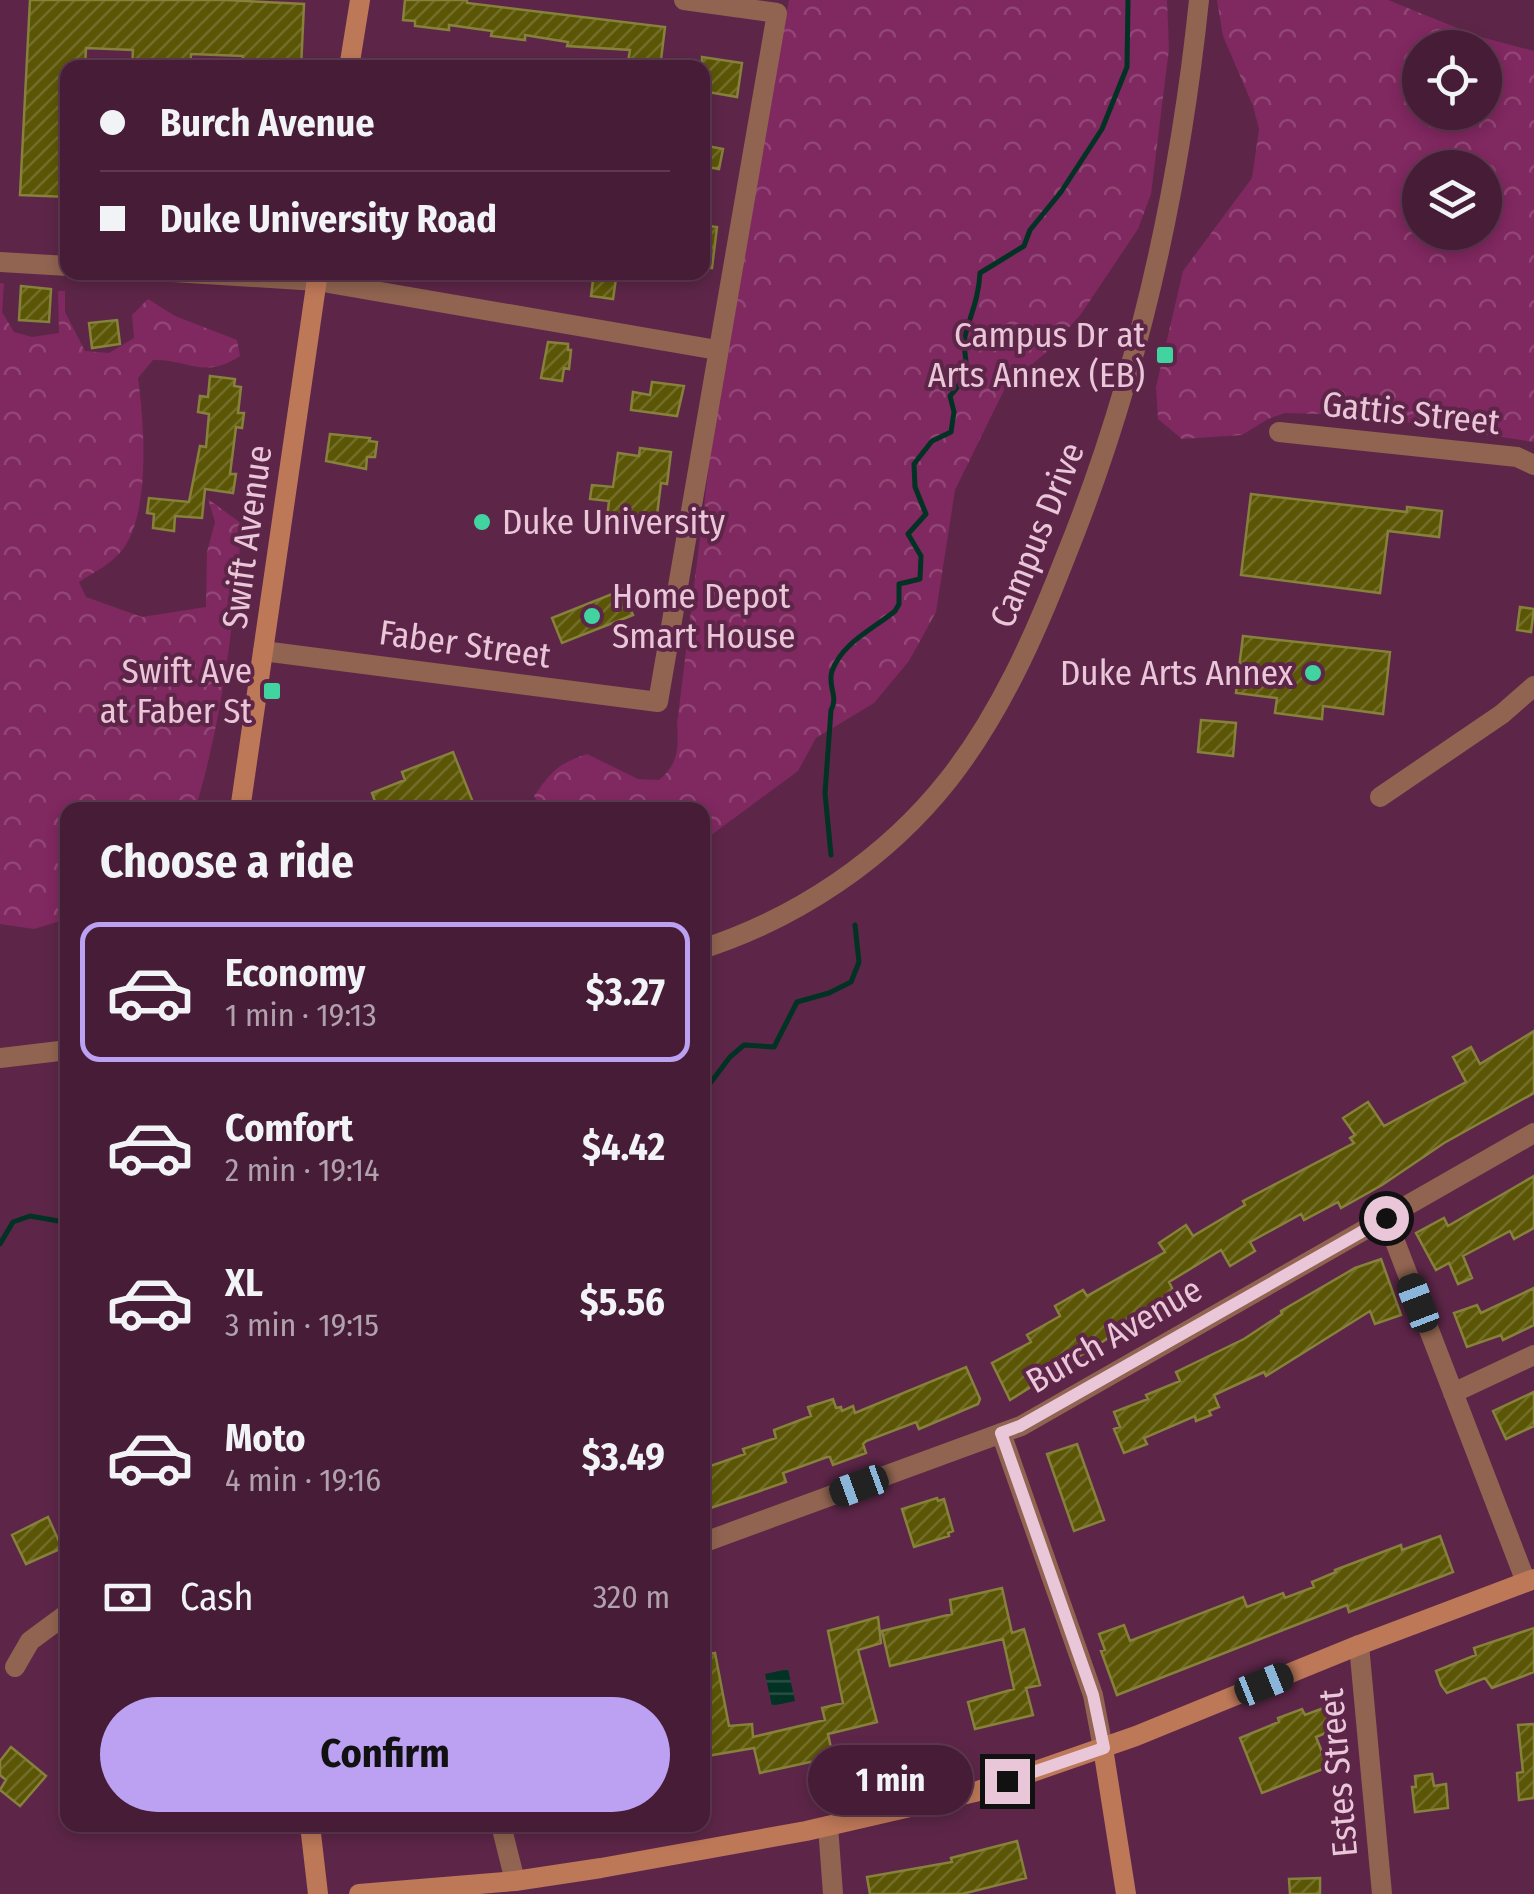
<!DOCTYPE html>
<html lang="en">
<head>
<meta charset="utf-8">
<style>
	:root { --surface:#461c36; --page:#502942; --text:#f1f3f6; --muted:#b0a1ad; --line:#5e3a51; --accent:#bca0f2 }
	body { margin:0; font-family:"Fira Sans Condensed",sans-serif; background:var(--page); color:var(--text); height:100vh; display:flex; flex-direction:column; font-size:38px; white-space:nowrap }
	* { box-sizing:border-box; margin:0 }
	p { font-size:32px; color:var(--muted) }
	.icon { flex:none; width:55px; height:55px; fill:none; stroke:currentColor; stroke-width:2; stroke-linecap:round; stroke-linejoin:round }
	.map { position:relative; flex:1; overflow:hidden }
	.side { position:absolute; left:60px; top:802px; width:650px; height:1030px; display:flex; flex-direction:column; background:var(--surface); border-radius:20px; box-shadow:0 5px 15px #0003,0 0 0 2px var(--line) }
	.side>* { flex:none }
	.guide { position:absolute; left:60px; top:60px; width:650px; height:220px; border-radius:20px; box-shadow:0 5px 15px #0003,0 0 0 2px var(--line); display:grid; align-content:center; height:220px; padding:0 40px; background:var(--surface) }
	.tools { position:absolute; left:1402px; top:30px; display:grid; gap:20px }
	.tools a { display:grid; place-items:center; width:100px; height:100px; border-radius:50%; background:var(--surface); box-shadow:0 5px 15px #0003,0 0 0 2px var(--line); font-size:50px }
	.end { position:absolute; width:45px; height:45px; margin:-22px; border:12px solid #e9c6d8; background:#111; box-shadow:0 0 0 5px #111 }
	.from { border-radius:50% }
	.bubble { position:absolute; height:70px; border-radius:35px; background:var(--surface); box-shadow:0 5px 15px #0003,0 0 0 2px var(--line); font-size:32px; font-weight:700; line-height:70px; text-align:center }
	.car { position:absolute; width:30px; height:60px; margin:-30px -15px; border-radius:12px; box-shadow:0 0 8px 2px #0007; background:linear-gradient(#222 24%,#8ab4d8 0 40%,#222 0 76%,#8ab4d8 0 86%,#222 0) }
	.guide b { display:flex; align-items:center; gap:35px; height:95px; font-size:38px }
	.guide b+b { border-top:2px solid var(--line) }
	.guide i { width:25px; height:25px; background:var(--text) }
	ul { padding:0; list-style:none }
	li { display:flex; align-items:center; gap:30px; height:140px; margin:0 20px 15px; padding:0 20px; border:5px solid transparent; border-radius:20px }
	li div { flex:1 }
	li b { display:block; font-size:38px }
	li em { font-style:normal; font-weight:700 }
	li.current { border-color:var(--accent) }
	li>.icon { width:90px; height:90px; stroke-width:1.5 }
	h2 { padding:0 40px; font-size:45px; line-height:120px }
	.pay { display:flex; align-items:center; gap:25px; height:110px; padding:0 40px; font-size:38px }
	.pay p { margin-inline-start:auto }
	.cta { display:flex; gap:20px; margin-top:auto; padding:20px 40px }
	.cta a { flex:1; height:115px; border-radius:60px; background:var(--accent); color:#111; font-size:40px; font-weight:700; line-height:115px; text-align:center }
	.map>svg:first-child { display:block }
</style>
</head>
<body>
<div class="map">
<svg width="1534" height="1894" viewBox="0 0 1534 1894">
	<defs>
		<pattern id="forest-crowns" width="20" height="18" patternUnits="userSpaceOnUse" patternTransform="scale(2.5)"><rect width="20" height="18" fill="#802860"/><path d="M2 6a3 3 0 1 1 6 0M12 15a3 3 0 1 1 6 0" fill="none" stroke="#924676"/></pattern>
		<pattern id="water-rules" width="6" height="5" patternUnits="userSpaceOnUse" patternTransform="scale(2.5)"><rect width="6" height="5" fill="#023223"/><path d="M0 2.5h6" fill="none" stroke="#274e42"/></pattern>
		<pattern id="building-hatch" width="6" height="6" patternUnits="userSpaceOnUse" patternTransform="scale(2.5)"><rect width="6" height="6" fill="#5b5606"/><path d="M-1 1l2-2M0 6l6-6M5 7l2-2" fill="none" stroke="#736d2a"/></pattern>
	</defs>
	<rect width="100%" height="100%" fill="#5d2648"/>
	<!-- forest -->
	<path fill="url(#forest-crowns)" fill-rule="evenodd" d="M789 0H1167L1169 49 1151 194 1138 229 1081 314 1049 350 1006 386 955 490 936 612 909 661 874 703 816 738 798 771 703 841 702 810H542L534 796C552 771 557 764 587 754L638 779 659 780C678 765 679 747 677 724L711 449Z
		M1217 0H1388L1477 36 1534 51V442L1359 415 1285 413 1268 419 1242 435 1182 439 1158 419 1156 387 1183 271 1252 178 1259 129 1253 106 1223 36ZM1420 48H1485V112H1420ZM1420 168H1485V232H1420Z
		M0 283 4 284 2 312 14 332 32 337 59 333 58 291H65V312L85 351 109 353 134 338 132 315 148 299 175 316 237 340 240 356C204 380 189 359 153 360L138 378C144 422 151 511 123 549 112 564 94 572 79 582L86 597 142 617 206 607 207 552 215 522 208 499 242 524C234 620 223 718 195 810H68L67 919 34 929 0 924Z"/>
	<!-- water -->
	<path fill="url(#water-rules)" d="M788 1669 795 1701 772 1706 765 1674Z"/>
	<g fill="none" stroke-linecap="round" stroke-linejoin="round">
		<!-- stream -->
		<path stroke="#023223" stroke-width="5" d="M831 855 825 793 831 710C839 697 827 686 832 671 843 642 872 630 895 611L899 604V584L920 579 921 556 908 534 926 514 915 487 914 464 932 441 951 432 954 412 950 396C980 364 957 358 967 329 973 309 979 294 980 273L1024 246 1030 230 1061 192 1102 129 1127 67 1128 0
			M702 1094 730 1057 744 1045 774 1047 797 1002 829 993 851 982 859 962 855 925
			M0 1244 13 1222 30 1216 64 1222 68 1219"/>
	</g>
	<!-- building -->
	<path fill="url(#building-hatch)" stroke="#86813b" stroke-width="2.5" d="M30 0H226L304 4 301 68H242L243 56 191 54 190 68H132L133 50 86 48 85 68H68V197L20 195Z
		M405 0H467V3L665 27 660 68H627L630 50 567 46 568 42 555 40 525 35V40L491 36 492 31 449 25V30L415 26V21L403 20Z
		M702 57 742 63 737 97 702 91Z
		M702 145 723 149 719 169 702 166Z
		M702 225 717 227 712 268H702Z
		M594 272H617L613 299 591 296Z
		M21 286 51 289 49 322 19 320Z
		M117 320 120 344 92 348 89 323Z
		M548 342 568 344V350H571L569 369 564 368 562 381 541 378Z
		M210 376 235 379 234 386 241 387 238 413H244L242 428 236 427 230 474H236L233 493 205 489 202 518 175 516 174 531 153 528 154 514 147 513 149 498 189 502 200 446 206 447 209 414 198 412 200 396 208 397Z
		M652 382 684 386 677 416 631 410 633 392 650 395Z
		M330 434 370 438 369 441 377 442 375 457H367L366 469 326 461Z
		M640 448 671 452 667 484 661 483 655 531 606 528 609 501 590 499 592 485 613 487 618 453 639 456Z
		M1251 494 1407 512V507L1442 511 1439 537 1388 531 1380 593 1241 575Z
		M622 590 633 615 562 643 552 618Z
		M1520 607 1534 609 1531 632 1517 630Z
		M1243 636 1390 652 1383 714 1323 706 1322 719 1275 713 1277 698 1236 693Z
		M1201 720 1236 723 1233 756 1198 752Z
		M453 752 476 810H378L372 793 405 780 402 772Z
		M1534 1031V1093L1444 1143 1382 1185 1341 1208 1338 1202 1304 1220 1301 1214 1250 1242 1255 1251 1230 1266 1221 1250 1169 1282 1178 1300 1156 1308 1010 1400 992 1363 1031 1342 1027 1335 1060 1316 1055 1306 1083 1290 1087 1296 1165 1252 1159 1243 1186 1225 1193 1236 1245 1205 1243 1201 1354 1143 1350 1138 1355 1135 1343 1118 1368 1102 1384 1126 1466 1082 1453 1057 1471 1047 1480 1064Z
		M1534 1176V1228L1514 1239 1510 1231 1463 1256 1472 1278 1458 1284 1449 1263 1436 1270 1416 1233 1444 1218 1448 1226Z
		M1381 1259 1401 1315 1375 1324 1370 1311 1266 1376 1264 1372 1214 1395 1219 1407 1209 1411 1211 1415 1196 1421 1195 1416 1144 1438 1147 1444 1124 1453 1114 1429 1120 1427 1114 1412 1148 1399 1146 1395 1180 1381 1176 1372 1244 1339 1282 1314 1281 1311 1355 1268Z
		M1534 1288V1325L1503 1340 1501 1335 1467 1347 1454 1313 1477 1305 1481 1313Z
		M966 1367 980 1399 978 1404 919 1429 916 1422 866 1441 863 1444 866 1453 833 1465 830 1457H827L783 1473 786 1482 702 1511V1469L745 1454 743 1449 776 1438 774 1430 811 1416 808 1407 833 1399 836 1408 841 1407 842 1411 853 1406 855 1413Z
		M1534 1392V1426L1506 1439 1493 1411Z
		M1077 1444 1104 1520 1074 1531 1047 1454Z
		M937 1498 938 1501 944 1499 953 1531 948 1533 949 1536 914 1547 902 1509Z
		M48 1517 62 1548 26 1564 12 1535Z
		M1440 1536 1453 1572 1349 1612 1347 1605 1117 1695 1101 1651 1105 1650 1099 1634 1124 1625 1130 1641 1243 1597 1247 1607 1283 1593 1285 1598 1314 1587 1312 1582 1336 1572 1335 1570 1401 1545 1402 1550Z
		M1002 1588 1012 1633 1024 1629 1040 1685 1026 1688 1033 1715 975 1729 968 1702 1014 1689 1003 1639 890 1666 882 1631 952 1614 950 1600Z
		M878 1617 881 1643 858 1650 877 1722 828 1734 833 1757 760 1773 754 1748 707 1756 702 1727V1655L715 1653 729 1726 752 1724 753 1737 825 1720 822 1708 843 1703 828 1631Z
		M1534 1628V1672L1492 1688 1485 1678 1447 1693 1441 1685 1436 1671 1476 1655 1474 1648Z
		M1326 1707 1335 1729 1316 1737 1328 1767 1262 1793 1240 1738 1279 1722 1278 1718 1302 1709 1305 1715Z
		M1534 1724V1798L1519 1800 1517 1773 1523 1772 1518 1725Z
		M11 1747 46 1776 20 1806 0 1790 6 1780 0 1775V1761Z
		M1432 1774 1434 1786 1446 1784 1448 1808 1415 1812 1412 1787H1416L1415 1776Z
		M1017 1841 1026 1878 962 1894H870L867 1877 952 1862 951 1858Z
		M1320 1878V1894H1290L1289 1879Z"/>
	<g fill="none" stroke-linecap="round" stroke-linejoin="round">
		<!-- street -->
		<path stroke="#906450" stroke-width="20" d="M0 262 68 266
			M173 272 317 281 717 350
			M1279 432 1517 457 1534 465
			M263 651 658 702 777 13 684 0
			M1380 797 1502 714 1534 686
			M702 949C798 918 887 858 949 779 1000 714 1035 635 1065 558 1138 378 1179 193 1199 0
			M0 1058 68 1050
			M1386 1218 1526 1582
			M1453 1393 1534 1355
			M1001 1433 1093 1695 1103 1748
			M702 1543 1021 1426 1534 1133
			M1359 1645 1382 1894
			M15 1667 30 1641 68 1613
			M501 1825 515 1881
			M828 1826 833 1894"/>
		<!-- secondary -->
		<path stroke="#bd7858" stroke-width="20" d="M349 68 360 0
			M240 810 318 272
			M1103 1748 1126 1894
			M310 1825 318 1894
			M359 1894 515 1881 601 1868 806 1831 975 1792 1136 1736 1359 1645 1534 1579"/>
	</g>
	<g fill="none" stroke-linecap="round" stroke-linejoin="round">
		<!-- route -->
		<path stroke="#e9c6d8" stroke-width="12" d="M1007 1781 1104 1748 1093 1695 1001 1433 1020 1426 1386 1218"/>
	</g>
	<!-- markers -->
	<g fill="#41d4a1" stroke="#5d2648" stroke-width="4">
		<rect x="1155" y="345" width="20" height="20" rx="5"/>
		<circle cx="482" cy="522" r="10"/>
		<circle cx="592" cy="616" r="10"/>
		<circle cx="1313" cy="673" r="10"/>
		<rect x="262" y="681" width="20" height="20" rx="5"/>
	</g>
	<g text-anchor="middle" stroke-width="8" stroke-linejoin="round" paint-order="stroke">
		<!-- poi labels -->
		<g font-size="35" fill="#e9c6d8" stroke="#5d2648" text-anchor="end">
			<text x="1145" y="347">Campus Dr at<tspan x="1145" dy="40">Arts Annex (EB)</tspan></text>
			<text x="502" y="534" text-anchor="start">Duke University</text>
			<text x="612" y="608" text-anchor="start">Home Depot<tspan x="612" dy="40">Smart House</tspan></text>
			<text x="252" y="683">Swift Ave<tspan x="252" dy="40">at Faber St</tspan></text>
			<text x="1293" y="685">Duke Arts Annex</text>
		</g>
		<!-- street labels -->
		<g font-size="35" fill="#e9c6d8" stroke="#5d2648">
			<text transform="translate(1411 413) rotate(6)" y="12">Gattis Street</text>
			<text transform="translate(1037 535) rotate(-68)" y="12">Campus Drive</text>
			<text transform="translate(247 537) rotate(-82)" y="12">Swift Avenue</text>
			<text transform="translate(465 644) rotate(8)" y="12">Faber Street</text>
			<text transform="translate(1114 1335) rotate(-30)" y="12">Burch Avenue</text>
			<text transform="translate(1338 1773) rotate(-95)" y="12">Estes Street</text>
		</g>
	</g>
</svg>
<div class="tools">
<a><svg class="icon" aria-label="locate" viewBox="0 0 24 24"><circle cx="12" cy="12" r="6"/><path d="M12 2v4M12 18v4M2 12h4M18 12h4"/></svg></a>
<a><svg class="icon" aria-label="layers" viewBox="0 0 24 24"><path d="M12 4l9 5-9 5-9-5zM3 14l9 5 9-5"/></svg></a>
</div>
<i class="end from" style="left:1386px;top:1218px"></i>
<i class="end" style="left:1007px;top:1781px"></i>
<div class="bubble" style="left:808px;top:1745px;width:165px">1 min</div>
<i class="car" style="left:1418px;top:1303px;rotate:339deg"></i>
<i class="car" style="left:859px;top:1486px;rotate:250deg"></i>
<i class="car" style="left:1264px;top:1684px;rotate:68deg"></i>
<div class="guide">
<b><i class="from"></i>Burch Avenue</b>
<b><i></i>Duke University Road</b>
</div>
<section class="side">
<h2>Choose a ride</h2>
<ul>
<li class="current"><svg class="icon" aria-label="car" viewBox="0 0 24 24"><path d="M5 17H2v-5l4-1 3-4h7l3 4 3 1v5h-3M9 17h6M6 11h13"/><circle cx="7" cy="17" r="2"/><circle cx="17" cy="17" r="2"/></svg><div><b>Economy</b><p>1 min · 19:13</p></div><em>$3.27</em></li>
<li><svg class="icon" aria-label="car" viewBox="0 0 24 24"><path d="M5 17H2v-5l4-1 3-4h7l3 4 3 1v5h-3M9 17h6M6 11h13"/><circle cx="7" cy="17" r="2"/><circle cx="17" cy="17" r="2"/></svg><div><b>Comfort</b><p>2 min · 19:14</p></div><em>$4.42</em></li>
<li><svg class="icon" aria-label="car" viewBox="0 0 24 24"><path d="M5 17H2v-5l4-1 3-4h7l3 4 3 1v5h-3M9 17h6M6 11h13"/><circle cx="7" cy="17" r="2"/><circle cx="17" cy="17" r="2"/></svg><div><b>XL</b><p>3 min · 19:15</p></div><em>$5.56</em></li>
<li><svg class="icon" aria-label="car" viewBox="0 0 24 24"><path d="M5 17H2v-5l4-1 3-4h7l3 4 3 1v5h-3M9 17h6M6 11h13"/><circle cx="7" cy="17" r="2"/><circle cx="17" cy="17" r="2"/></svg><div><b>Moto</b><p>4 min · 19:16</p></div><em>$3.49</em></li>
</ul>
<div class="pay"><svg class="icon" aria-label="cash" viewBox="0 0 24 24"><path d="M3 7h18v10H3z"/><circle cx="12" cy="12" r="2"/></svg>Cash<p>320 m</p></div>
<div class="cta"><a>Confirm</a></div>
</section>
</div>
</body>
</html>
